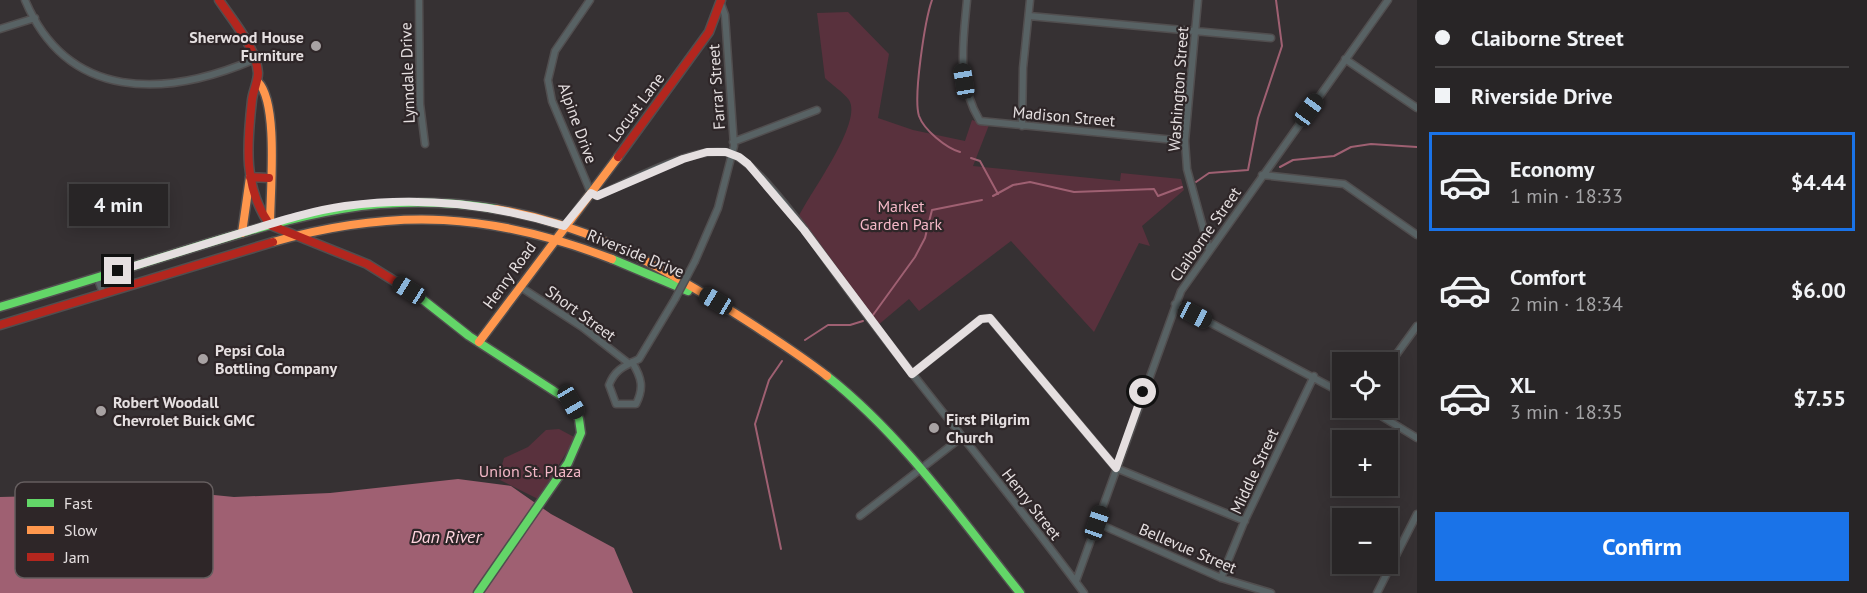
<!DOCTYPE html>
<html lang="en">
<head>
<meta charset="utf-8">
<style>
	:root { --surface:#282526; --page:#343132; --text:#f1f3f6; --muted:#a5a5a7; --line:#444243; --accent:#1a73e8 }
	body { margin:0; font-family:"PT Sans",sans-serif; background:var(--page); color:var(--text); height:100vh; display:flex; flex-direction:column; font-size:22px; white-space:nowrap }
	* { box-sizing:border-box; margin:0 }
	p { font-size:20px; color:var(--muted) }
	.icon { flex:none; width:33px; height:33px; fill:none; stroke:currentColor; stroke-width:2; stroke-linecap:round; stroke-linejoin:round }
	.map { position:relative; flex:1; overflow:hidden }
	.side { display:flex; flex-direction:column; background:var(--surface); width:450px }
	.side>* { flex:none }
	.top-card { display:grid; align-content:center; height:132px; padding:0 18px; background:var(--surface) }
	.buttons { position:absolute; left:1332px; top:352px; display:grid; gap:12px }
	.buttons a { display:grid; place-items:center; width:66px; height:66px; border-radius:0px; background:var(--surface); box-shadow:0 3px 15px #0003,0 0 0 2px var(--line); font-size:30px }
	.end { position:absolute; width:27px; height:27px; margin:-14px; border:8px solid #e5dfe0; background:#111; box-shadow:0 0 0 3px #111 }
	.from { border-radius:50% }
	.bubble { position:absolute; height:42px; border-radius:0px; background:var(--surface); box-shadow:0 3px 15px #0003,0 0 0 2px var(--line); font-size:20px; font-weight:700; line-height:42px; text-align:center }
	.car { position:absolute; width:18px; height:36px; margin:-18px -9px; border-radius:8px; box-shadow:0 0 4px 2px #0007; background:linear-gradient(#222 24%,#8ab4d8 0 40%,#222 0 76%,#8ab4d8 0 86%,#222 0) }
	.top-card b { display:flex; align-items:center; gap:21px; height:57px; font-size:22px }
	.top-card b+b { border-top:2px solid var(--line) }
	.top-card i { width:15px; height:15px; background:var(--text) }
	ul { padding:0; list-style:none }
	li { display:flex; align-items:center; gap:18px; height:99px; margin:0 12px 9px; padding:0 6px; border:3px solid transparent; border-radius:0px }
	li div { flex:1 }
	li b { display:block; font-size:22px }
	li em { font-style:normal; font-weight:700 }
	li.selected { border-color:var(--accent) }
	li>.icon { width:54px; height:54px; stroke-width:1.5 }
	.button { display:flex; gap:12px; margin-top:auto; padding:12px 18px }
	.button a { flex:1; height:69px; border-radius:0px; background:var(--accent); color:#fff; font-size:24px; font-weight:700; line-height:69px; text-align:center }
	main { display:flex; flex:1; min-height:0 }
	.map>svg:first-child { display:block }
</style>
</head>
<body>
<main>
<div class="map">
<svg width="1417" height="593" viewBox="0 0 1417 593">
	<rect width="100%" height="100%" fill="#363133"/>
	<!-- green -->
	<path fill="#59313d" d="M848 12 889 54 878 118 913 130 965 141 972 120 989 125 973 166 1120 181 1121 173 1181 179 1184 190 1142 226 1150 246 1139 243 1094 332 1011 241 919 311 909 299 877 326 799 216C810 193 863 122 849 100 843 92 832 85 825 78L817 13Z
		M559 429 574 437V440L538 499 498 479 504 458 528 447 546 430Z"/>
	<!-- water -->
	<path fill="#9f6072" d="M458 479 511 486 551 514 614 548 633 593H0V497L78 495 143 488 234 497 330 493Z"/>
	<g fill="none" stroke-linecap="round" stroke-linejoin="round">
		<!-- stream -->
		<path stroke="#9f6072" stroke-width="2" d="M932 0C925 20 913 97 919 116 924 130 946 148 960 152
			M971 158 980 161 998 194
			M1280 167 1293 160 1334 156 1351 147 1371 144 1417 147
			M1196 182 1209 173 1248 170 1258 118 1282 46 1276 0
			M993 196 1013 185 1030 182 1074 192 1154 189 1158 196 1182 187
			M873 315 915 257 925 238 932 210 982 200
			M805 340 828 325H850L863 321
			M781 549 755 424 769 380 782 361"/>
		<!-- street casing -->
		<g stroke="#514e4f" stroke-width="9">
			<path id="street" d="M25 0C68 102 166 97 253 60
				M419 0 420 104 425 144
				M590 0 555 51 548 80 552 101 591 193 597 196C629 182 695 144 729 153 753 159 800 223 815 244 900 365 997 475 1084 593
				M967 0C963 43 956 81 980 121L1185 141
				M1198 0 1185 141 1187 169 1209 249
				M1029 16 1271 38
				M0 29 35 18
				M1345 59 1417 108
				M1022 126 1023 68 1030 0
				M733 142 817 110
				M1262 175 1344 184 1417 235
				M695 261 718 208 734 146 725 15 720 1
				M97 277 103 293
				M519 286 582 327 627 362
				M1175 304 1342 393
				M632 362C642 378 644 388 636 404H616L609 385C615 369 625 366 639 359L675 299
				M1388 366 1417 326
				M912 374 981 319 990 318 1116 468 1245 521
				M1368 408 1417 438
				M860 516 962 437
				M1097 523 1221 578 1271 593
				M1221 578 1244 522 1314 376
				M1076 581 1181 291 1388 0
				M1377 593 1417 514"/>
		</g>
		<!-- fast casing -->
		<g stroke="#514e4f" stroke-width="11">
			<path id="fast" d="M612 259 688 291
				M417 295 469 336 571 402 579 419 581 433 568 463 478 593
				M0 307C64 288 128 268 192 248 300 215 382 190 496 209
				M827 376C904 437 959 517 1020 593"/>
		</g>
		<!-- slow casing -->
		<g stroke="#514e4f" stroke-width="11">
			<path id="slow" d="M258 82C279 103 270 193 270 225
				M496 209C580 223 646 258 717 302 755 326 792 349 827 376
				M242 233 250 177
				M273 242C396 207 493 213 612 259
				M479 342 618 157"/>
		</g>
		<!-- jam casing -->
		<g stroke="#514e4f" stroke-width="11">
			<path id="jam" d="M219 0C233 21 256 47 258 73 258 82 253 91 252 100 247 144 243 188 270 225L367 264 417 295
				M618 157 709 32 721 0
				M250 177 269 178
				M0 325 273 242"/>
		</g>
		<!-- street -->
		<use href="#street" stroke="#586264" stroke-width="6"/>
		<!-- fast -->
		<use href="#fast" stroke="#63d668" stroke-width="8"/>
		<!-- slow -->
		<use href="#slow" stroke="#ff974d" stroke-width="8"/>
		<!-- jam -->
		<use href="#jam" stroke="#b3261e" stroke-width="8"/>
		<!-- street-bridge casing -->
		<g stroke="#514e4f" stroke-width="9" stroke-linecap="butt">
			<path id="street-bridge" d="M675 299 695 261"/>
		</g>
		<!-- street-bridge -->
		<use href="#street-bridge" stroke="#586264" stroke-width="6"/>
	</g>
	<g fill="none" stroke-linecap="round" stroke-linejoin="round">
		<!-- route -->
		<path stroke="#e5dfe0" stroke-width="8" d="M118 271C160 258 202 245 244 232 277 222 310 211 345 206 420 196 493 204 564 226L591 193 597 196 683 159 707 152H726L739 157 748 164 804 230 912 374 981 319 990 318 1116 468 1143 392"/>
	</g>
	<!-- markers -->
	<g fill="#a8a2a3" stroke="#2e2628" stroke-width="2">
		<circle cx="316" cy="46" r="6"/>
		<circle cx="203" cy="359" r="6"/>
		<circle cx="101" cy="411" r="6"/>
		<circle cx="934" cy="428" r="6"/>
	</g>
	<g text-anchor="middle" stroke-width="4.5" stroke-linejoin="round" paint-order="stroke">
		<!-- poi labels -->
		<g font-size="16" font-weight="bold" fill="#e5dfe0" stroke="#2e2628" text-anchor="start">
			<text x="304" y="43" text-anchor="end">Sherwood House<tspan x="304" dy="18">Furniture</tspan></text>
			<text x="215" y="356">Pepsi Cola<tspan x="215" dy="18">Bottling Company</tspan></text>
			<text x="113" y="408">Robert Woodall<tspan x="113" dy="18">Chevrolet Buick GMC</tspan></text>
			<text x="946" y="425">First Pilgrim<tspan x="946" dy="18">Church</tspan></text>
		</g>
		<!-- street labels -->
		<g font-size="16" fill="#e5dfe0" stroke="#2e2628">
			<text transform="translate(407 73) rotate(-92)" y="6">Lynndale Drive</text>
			<text transform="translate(716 87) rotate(-94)" y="6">Farrar Street</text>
			<text transform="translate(1178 89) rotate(-86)" y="6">Washington Street</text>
			<text transform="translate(636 107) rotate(-53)" y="6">Locust Lane</text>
			<text transform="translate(1064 116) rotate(5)" y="6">Madison Street</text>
			<text transform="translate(578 123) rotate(70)" y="6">Alpine Drive</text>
			<text transform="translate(1205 234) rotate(-55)" y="6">Claiborne Street</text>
			<text transform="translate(636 253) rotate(22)" y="6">Riverside Drive</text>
			<text transform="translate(509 275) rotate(-54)" y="6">Henry Road</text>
			<text transform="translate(581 313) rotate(36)" y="6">Short Street</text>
			<text transform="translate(1254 471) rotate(-65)" y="6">Middle Street</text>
			<text transform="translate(1032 504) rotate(52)" y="6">Henry Street</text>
			<text transform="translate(1188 548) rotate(23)" y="6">Bellevue Street</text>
		</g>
		<!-- park labels -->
		<g font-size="16" fill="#f4b8c7" stroke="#2e2628">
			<text x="901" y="212">Market<tspan x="901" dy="18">Garden Park</tspan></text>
			<text x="530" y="477">Union St. Plaza</text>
		</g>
		<!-- water labels -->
		<g font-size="18" font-style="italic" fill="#fed4de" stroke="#2e2628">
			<text x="446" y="543">Dan River</text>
		</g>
	</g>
	<!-- legend -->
	<rect x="15" y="482" width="198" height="96" rx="9" fill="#2e2628" stroke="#655e5f" stroke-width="1.5"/>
	<rect x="27" y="499" width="27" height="8" fill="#63d668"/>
	<rect x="27" y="526" width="27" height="8" fill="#ff974d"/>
	<rect x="27" y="553" width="27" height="8" fill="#b3261e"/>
	<g font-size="16" fill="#e5dfe0">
		<text x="64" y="509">Fast</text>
		<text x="64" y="536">Slow</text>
		<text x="64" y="563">Jam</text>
	</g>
</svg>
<div class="buttons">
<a><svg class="icon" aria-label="locate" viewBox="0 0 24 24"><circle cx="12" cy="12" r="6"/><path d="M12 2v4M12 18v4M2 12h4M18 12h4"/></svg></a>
<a>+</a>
<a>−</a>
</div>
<i class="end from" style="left:1143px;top:392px"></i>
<i class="end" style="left:118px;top:271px"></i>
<div class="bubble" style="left:69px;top:184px;width:99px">4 min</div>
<i class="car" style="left:964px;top:81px;rotate:351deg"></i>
<i class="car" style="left:1309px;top:110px;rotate:36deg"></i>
<i class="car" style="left:409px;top:290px;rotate:302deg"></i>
<i class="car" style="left:716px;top:301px;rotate:301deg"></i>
<i class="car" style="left:1195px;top:315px;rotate:118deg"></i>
<i class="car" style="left:571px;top:402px;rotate:150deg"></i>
<i class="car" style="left:1097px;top:523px;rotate:19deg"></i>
</div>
<section class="side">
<div class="top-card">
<b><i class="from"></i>Claiborne Street</b>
<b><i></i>Riverside Drive</b>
</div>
<ul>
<li class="selected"><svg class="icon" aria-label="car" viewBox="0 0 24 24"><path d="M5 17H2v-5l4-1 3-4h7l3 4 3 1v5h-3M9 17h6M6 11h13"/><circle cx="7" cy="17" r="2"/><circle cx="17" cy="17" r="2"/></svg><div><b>Economy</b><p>1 min · 18:33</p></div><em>$4.44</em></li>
<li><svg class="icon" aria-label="car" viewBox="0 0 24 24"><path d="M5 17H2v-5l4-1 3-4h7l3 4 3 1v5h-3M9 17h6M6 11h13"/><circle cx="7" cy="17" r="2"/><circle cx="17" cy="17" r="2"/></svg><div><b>Comfort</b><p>2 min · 18:34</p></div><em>$6.00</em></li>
<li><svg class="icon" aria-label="car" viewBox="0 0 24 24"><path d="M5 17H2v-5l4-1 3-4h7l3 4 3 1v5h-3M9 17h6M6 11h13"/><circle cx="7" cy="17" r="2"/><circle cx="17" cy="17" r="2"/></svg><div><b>XL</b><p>3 min · 18:35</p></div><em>$7.55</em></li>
</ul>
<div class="button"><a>Confirm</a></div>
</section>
</main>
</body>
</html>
